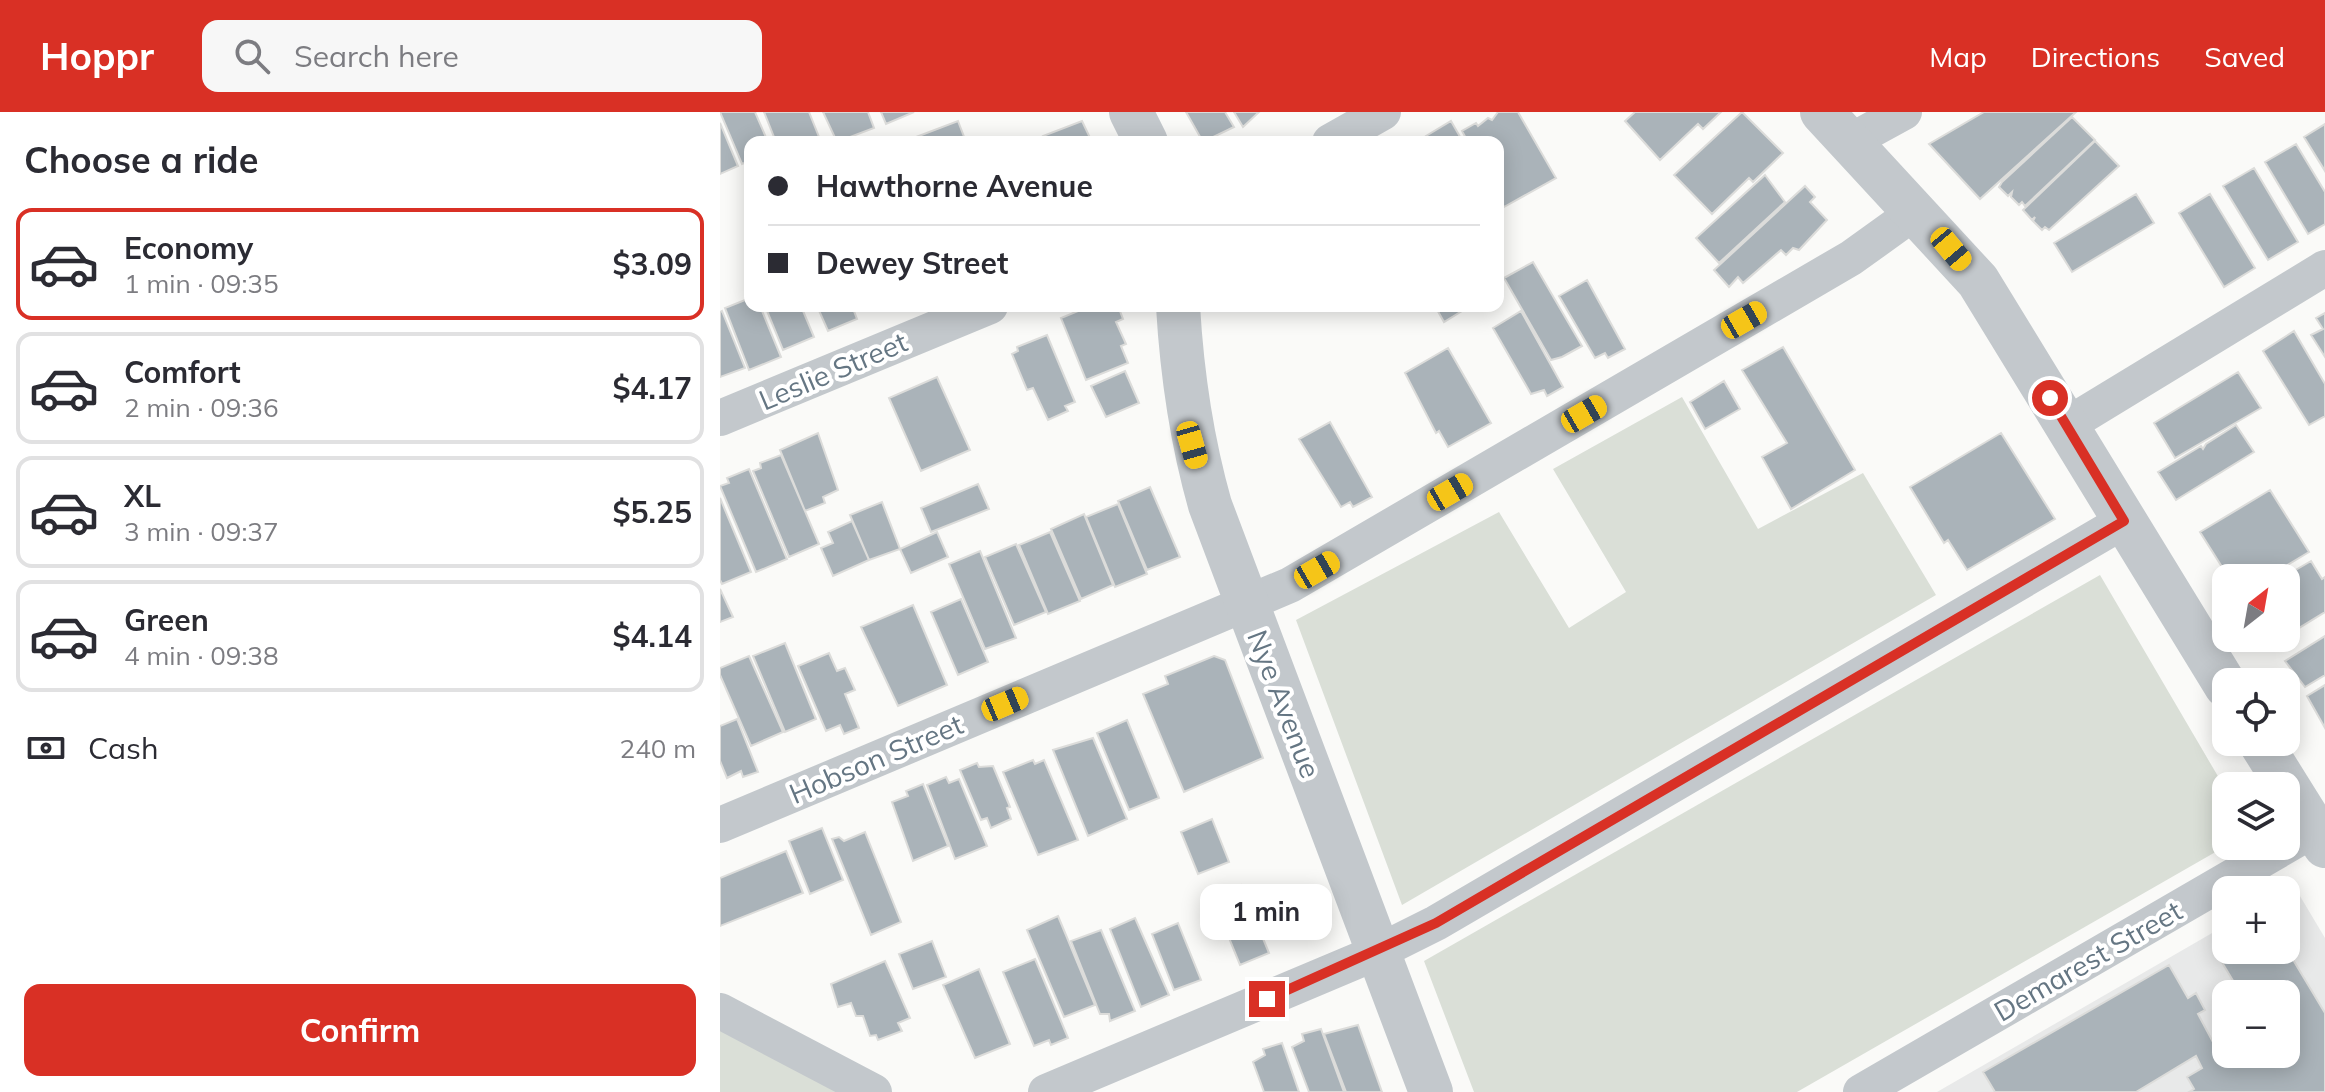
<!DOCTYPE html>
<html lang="en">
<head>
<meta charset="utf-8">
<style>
	:root { --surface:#fff; --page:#f7f7f7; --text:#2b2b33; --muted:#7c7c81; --line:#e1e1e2; --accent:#d93025 }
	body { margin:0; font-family:Mulish,sans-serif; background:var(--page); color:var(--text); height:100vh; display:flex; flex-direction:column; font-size:30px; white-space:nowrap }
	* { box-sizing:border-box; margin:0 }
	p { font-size:26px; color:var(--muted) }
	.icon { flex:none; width:44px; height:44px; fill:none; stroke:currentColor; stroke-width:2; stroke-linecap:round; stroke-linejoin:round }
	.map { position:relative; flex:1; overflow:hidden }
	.drawer { display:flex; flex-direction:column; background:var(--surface); width:720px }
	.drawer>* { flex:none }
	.guide { position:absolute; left:24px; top:24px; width:760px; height:176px; border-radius:16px; box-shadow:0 4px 20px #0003; display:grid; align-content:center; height:176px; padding:0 24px; background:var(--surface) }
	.needle { width:52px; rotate:31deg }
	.controls { position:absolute; left:1492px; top:452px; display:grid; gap:16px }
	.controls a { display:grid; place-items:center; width:88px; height:88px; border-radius:16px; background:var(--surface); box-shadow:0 4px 20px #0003; font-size:40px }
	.end { position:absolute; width:36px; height:36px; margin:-18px; border:10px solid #d93025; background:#fff; box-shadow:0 0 0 4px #fff }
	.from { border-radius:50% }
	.bubble { position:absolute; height:56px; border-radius:16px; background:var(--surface); box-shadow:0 4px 20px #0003; font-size:26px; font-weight:700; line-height:56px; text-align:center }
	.car { position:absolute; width:24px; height:48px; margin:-24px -12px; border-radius:10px; box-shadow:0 0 6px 2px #0007; background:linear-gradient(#f5c518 24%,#345 0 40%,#f5c518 0 76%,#345 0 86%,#f5c518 0) }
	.guide b { display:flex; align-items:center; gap:28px; height:76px; font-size:30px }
	.guide b+b { border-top:2px solid var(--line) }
	.guide i { width:20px; height:20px; background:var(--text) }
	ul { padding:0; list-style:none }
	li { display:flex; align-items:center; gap:24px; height:112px; margin:0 16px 12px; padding:0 8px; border:4px solid var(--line); border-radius:16px }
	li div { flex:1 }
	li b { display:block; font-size:30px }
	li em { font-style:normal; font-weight:700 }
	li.on { border-color:var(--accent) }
	li>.icon { width:72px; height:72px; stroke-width:1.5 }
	h2 { padding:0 24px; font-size:36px; line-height:96px }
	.pay { display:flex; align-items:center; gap:20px; height:88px; padding:0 24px; font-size:30px }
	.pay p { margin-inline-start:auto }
	.button { display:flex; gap:16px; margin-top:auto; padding:16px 24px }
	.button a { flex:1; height:92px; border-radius:16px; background:var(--accent); color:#fff; font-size:32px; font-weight:700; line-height:92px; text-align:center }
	header { display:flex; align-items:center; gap:48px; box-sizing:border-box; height:112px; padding:0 40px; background:var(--accent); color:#fff }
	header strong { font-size:38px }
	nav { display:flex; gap:44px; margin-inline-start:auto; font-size:28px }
	.search { width:560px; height:72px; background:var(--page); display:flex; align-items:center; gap:20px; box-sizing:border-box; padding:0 28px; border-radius:16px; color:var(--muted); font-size:30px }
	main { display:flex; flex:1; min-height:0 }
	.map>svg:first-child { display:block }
</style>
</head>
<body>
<header>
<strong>Hoppr</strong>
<div class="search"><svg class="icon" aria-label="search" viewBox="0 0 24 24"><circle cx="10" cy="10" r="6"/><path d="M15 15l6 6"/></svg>Search here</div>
<nav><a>Map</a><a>Directions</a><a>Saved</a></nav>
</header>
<main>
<section class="drawer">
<h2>Choose a ride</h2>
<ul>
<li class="on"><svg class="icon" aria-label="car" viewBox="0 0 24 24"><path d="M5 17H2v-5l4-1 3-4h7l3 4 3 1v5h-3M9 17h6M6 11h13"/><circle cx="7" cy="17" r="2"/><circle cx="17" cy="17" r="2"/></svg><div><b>Economy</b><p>1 min · 09:35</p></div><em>$3.09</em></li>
<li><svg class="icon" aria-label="car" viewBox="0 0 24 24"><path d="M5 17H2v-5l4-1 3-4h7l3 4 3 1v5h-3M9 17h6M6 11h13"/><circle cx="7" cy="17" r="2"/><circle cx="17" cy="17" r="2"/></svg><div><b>Comfort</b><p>2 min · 09:36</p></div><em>$4.17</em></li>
<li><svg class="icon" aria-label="car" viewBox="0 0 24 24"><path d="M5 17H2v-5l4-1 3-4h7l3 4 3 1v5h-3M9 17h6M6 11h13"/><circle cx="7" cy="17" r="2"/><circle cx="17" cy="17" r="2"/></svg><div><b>XL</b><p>3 min · 09:37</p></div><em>$5.25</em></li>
<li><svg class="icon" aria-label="car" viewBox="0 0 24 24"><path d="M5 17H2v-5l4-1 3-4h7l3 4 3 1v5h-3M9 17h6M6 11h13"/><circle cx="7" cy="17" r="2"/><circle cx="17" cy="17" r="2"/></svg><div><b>Green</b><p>4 min · 09:38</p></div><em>$4.14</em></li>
</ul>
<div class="pay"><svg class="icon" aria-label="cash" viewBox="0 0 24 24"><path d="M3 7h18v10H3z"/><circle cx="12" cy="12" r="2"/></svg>Cash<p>240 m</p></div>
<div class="button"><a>Confirm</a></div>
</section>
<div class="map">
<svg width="1605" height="980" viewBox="0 0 1605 980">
	<rect width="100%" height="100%" fill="#fafaf8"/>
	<!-- built -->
	<path fill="#e8e9e9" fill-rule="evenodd" d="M1574 774 1605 826V980H1217L1506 813V838H1566V779ZM1506 882H1566V942H1506Z"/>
	<!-- green -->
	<path fill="#dadfd7" d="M962 285 1038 417 1143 361 1216 483 682 793 576 508 779 400 849 516 906 480 833 357Z
		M1380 463 1506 678V734L1077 980H754L704 849Z
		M0 899 136 980H0Z"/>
	<!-- building -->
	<path fill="#aab3b9" stroke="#dcdcda" stroke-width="2" d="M0 0H35L48 30H30V49L22 52Z
		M44 0H89L101 30H56Z
		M103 0H148L154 16 117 30Z
		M161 0H194L166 12Z
		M466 0H505L514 15 483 30Z
		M514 0H539L523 15Z
		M798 0 836 66 784 95 778 85V30H748L742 19 756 11 758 14 768 6 772 8 778 0Z
		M915 0H1001L983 17 978 12 940 48 905 9Z
		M1022 0 1063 41 1033 70 1029 66 992 102 954 63Z
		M1264 0H1356L1260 87 1209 32Z
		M1352 5 1375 28 1305 94 1302 90 1299 93 1291 85 1292 80 1288 84 1279 75 1282 70Z
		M238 9 246 30H183Z
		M362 9 372 30H326L323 24Z
		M731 9 743 30H710L706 24Z
		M0 11 18 54 0 62Z
		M1605 12V59L1584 25Z
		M1375 29 1399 54 1329 118 1325 115 1322 118 1313 109 1315 105 1312 108 1303 98Z
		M1576 32 1605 80V112L1588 122 1545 50Z
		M1534 56 1578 130 1548 148 1503 74Z
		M1045 63 1065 90 999 151 976 126Z
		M1085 74 1095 85 1090 90 1107 108 1079 138 1073 136 1066 143 1061 138 1023 171 1018 165 1009 175 994 158Z
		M1416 82 1434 111 1352 160 1334 131Z
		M1490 82 1535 156 1504 175 1459 101Z
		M813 150 862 234 842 245 831 248 784 166Z
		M867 168 905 237 888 246 885 241 875 246 839 184Z
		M30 186V194H40L61 245 29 258 5 196Z
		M45 194H81L94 225 63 238Z
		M97 194H132L137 207 108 219Z
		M370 194H398L403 207 396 210 406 232 401 234 408 251 366 268 341 206Z
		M715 194H750L724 210Z
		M2 199 25 256 0 265V200Z
		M801 199 843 275 827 284 824 278 811 282 773 216Z
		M1605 201V245L1591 223 1603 217 1596 206Z
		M1574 219 1605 272V304L1589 313 1543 239Z
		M327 223 355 290 345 294 348 299 328 308 313 276 307 278 292 242 298 239 297 235Z
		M1063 235 1135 358 1071 397 1042 345 1067 331 1022 258Z
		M728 236 771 311 728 335 719 319 716 321 685 261Z
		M405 259 419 291 386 305 371 274Z
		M1518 260 1541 296 1455 346 1434 311Z
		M217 265 250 338 201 359 169 286Z
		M1004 269 1020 297 985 317 970 290Z
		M610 310 652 385 633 395 630 390 621 395 579 327Z
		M1516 313 1534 340 1456 388 1438 360 1481 334 1483 337 1486 332Z
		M98 321 118 378 103 385 105 391 85 399 60 338Z
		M1281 321 1335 407 1247 458 1228 428 1224 431 1190 375Z
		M61 343 99 432 69 445 33 359 41 356 40 351Z
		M29 357 67 447 36 460 0 374 9 371 7 366Z
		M258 372 269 397 211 420 201 396Z
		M430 375 460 445 427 458 398 389Z
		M1550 378 1589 440 1546 466H1509L1480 420Z
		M0 386 31 460 2 472 0 468Z
		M162 390 180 437 149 448 130 403Z
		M398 392 427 462 395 475 366 405Z
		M364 402 393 473 361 487 331 417Z
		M132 409 149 448 113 464 101 436 113 431 108 420Z
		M217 420 228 445 191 461 180 437Z
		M330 420 360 489 328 502 299 433Z
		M296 432 326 500 294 513 265 445Z
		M260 439 296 526 265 537 229 452Z
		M1591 449 1602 467 1605 465V500L1566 524V466H1562Z
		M0 477 13 505 0 510Z
		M241 487 268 550 238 563 211 500Z
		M193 493 227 573 178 594 141 515Z
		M1605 524V563L1585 575 1565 549Z
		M65 531 96 607 65 620 33 544Z
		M109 541 117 559 125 556 135 578 125 582 139 616 124 622 120 613 106 619 78 554Z
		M29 544 63 620 31 634 0 563V556Z
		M494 544 505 548 543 646 464 680 423 582 448 572 445 564Z
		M1605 573V616L1587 584Z
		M17 607 38 660 23 665 21 659 7 666 0 649V614Z
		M407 608 439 686 409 698 377 621Z
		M373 626 407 707 368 724 333 638Z
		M313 648 315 652 324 648 358 728 318 743 283 660Z
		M257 651 259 655 273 654 290 695 287 696 291 707 271 716 267 706 261 708 240 658Z
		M226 665 229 671 239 667 267 734 235 747 207 673Z
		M203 672 228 734 193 749 172 690 188 684 186 679Z
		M492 707 509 750 478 762 461 720Z
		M102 716 123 768 90 782 69 729Z
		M145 720 181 810 151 823 112 727 119 725 124 729Z
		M66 739 83 781 0 814V766Z
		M521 773 549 841 520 853 496 794 507 789 504 780Z
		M338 804 375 893 344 905 307 818Z
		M415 806 449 883 421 895 390 817Z
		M458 811 481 868 454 878 432 822Z
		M381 818 415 899 390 909 389 902H380L351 829Z
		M212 829 226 865 193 877 179 842Z
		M1506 829V838L1566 836 1605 901V980H1469L1474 977 1467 965 1482 956 1476 944 1416 980H1275L1263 960 1449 853 1468 886 1476 881 1485 898 1478 902 1501 945 1513 942 1518 953 1538 942H1566V882H1521L1494 837Z
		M315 847 348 926 331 933 329 928 314 934 283 860Z
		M165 849 190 906 178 911 182 919 158 928 156 923 150 924 143 904H136L131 891 118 895 111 872Z
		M259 857 290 932 255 946 223 873Z
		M638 913 662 980H626L604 922Z
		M601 917 624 980H589L572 935 584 929 582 922Z
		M562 931 579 980H544L533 950 545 943 543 937Z"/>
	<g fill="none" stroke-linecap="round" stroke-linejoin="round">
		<!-- minor -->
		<path stroke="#c3c8cc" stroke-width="36" d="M1131 29 1184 0
			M610 30 663 0
			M0 306 270 194
			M1347 313 1605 156
			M0 713 570 473 1131 146 1195 100
			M0 899 154 980
			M326 980 658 840 716 811 1404 409
			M1141 980 1595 717"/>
		<!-- tertiary -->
		<path stroke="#c3c8cc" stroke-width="44" d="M411 0 426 30
			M1102 0 1258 169 1506 574
			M458 194C462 263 471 326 490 393L711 980
			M1540 630 1605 734"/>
	</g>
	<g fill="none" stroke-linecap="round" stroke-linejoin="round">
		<!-- route -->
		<path stroke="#d93025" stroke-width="10" d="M547 887 716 811 1404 409 1330 286"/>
	</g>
	<g text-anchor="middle" stroke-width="8" stroke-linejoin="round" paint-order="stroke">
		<!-- street labels -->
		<g font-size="28" fill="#657683" stroke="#fff">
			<text transform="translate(113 259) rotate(-23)" y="10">Leslie Street</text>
			<text transform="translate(564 592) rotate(69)" y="10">Nye Avenue</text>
			<text transform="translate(156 647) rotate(-23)" y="10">Hobson Street</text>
			<text transform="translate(1368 849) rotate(-30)" y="10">Demarest Street</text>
		</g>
	</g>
</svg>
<div class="controls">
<a><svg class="needle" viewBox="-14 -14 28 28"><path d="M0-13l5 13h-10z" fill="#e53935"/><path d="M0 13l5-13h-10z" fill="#7c7c81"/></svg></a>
<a><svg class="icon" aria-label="locate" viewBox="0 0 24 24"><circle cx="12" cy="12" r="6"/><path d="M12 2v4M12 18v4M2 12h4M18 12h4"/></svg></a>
<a><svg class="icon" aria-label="layers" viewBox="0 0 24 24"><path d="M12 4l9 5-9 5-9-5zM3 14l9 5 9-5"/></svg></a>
<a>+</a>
<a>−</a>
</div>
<i class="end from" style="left:1330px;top:286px"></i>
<i class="end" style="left:547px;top:887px"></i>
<div class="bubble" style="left:480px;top:772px;width:132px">1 min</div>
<i class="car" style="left:1231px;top:137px;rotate:140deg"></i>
<i class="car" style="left:1024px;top:208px;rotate:60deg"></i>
<i class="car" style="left:864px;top:302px;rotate:60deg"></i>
<i class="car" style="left:472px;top:333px;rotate:164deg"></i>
<i class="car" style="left:730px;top:380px;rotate:60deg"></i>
<i class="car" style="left:597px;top:458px;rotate:60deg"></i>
<i class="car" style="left:285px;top:592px;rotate:67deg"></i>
<div class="guide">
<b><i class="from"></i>Hawthorne Avenue</b>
<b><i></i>Dewey Street</b>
</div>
</div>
</main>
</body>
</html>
